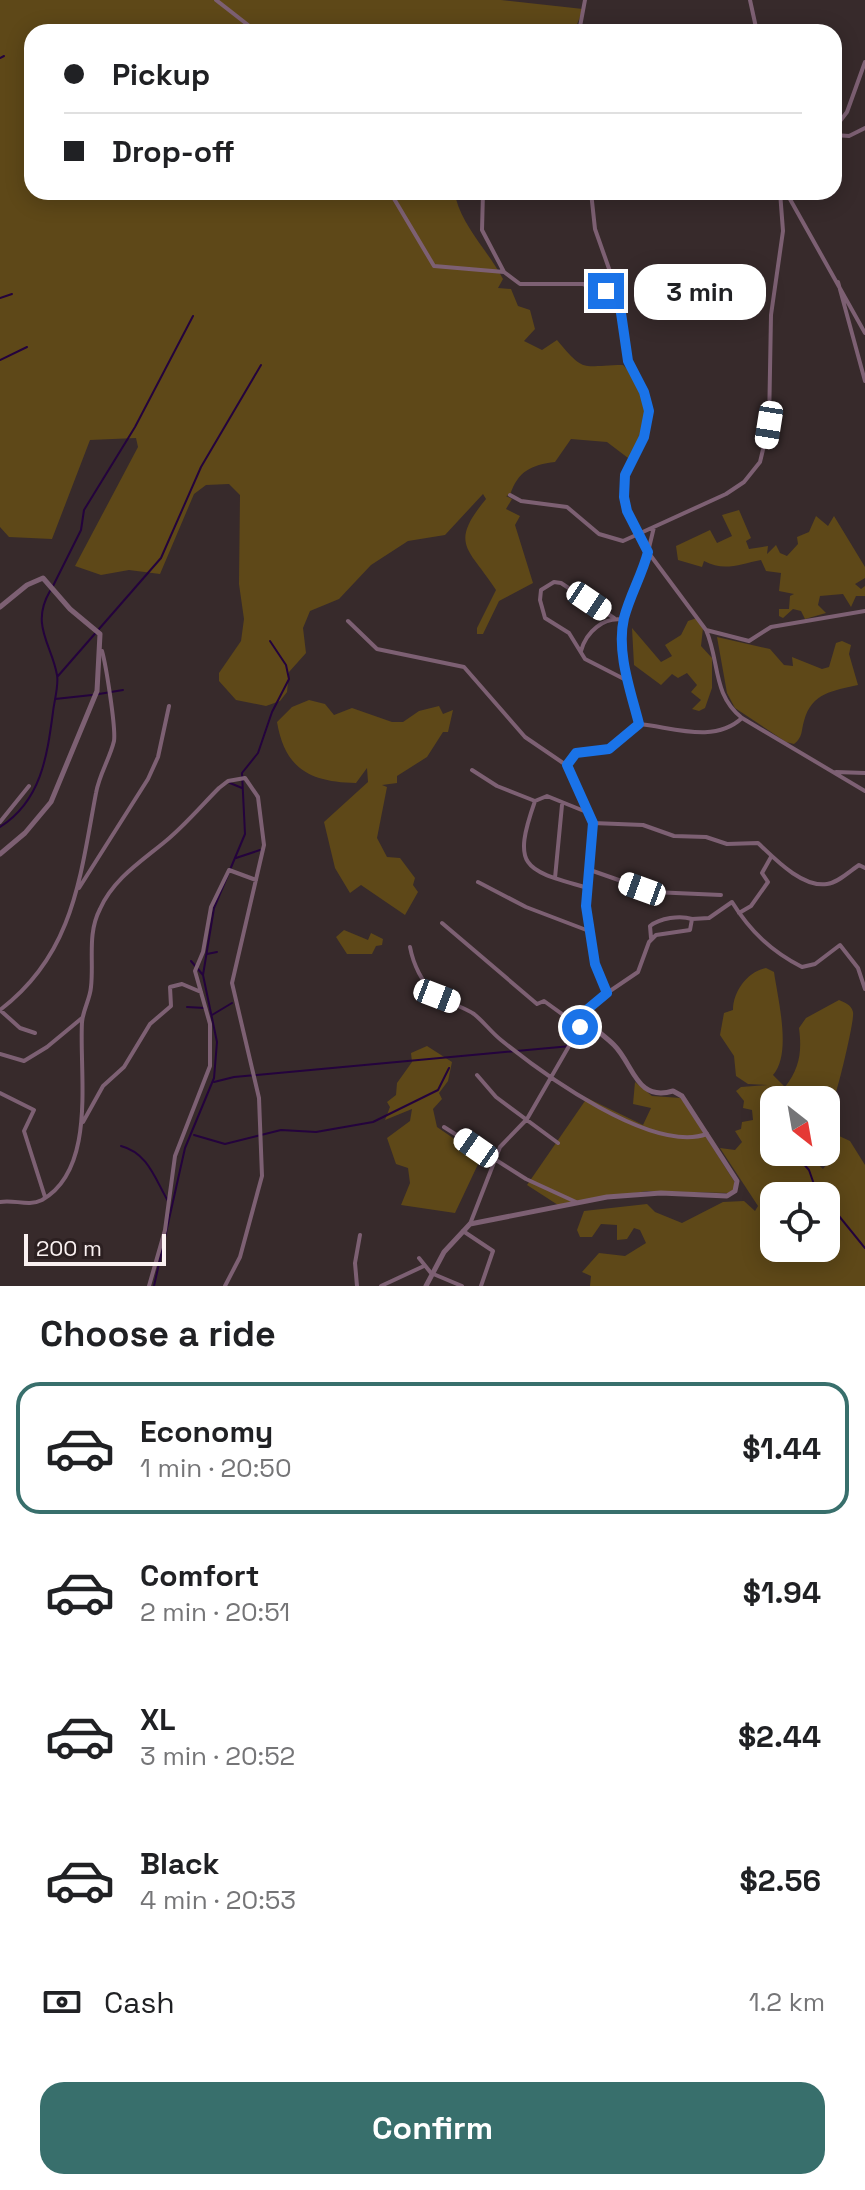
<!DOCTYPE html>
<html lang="en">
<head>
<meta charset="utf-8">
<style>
	:root { --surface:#fff; --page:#f2f2f2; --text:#202124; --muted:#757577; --line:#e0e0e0; --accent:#386f6c }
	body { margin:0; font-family:"Space Grotesk",sans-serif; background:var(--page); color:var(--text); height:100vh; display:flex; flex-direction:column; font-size:30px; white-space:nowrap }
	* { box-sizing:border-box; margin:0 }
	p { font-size:26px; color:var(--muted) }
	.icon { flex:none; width:44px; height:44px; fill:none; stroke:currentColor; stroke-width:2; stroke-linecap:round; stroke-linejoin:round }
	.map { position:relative; height:1286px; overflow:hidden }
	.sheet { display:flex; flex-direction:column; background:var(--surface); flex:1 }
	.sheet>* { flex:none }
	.hud { position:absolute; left:24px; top:24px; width:818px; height:176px; border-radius:24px; box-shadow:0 4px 20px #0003; display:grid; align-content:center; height:176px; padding:0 40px; background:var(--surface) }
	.needle { width:52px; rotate:149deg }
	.tools { position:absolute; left:760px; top:1086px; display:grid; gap:16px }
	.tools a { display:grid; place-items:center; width:80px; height:80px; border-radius:16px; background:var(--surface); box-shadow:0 4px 20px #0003; font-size:40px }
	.scale { position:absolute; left:24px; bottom:20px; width:142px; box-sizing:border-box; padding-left:8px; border:4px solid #fbf2f2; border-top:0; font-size:22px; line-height:28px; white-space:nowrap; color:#fbf2f2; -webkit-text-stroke:6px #2c2021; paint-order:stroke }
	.end { position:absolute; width:36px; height:36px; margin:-18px; border:10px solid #1a73e8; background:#fff; box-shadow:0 0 0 4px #fff }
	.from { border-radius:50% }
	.bubble { position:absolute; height:56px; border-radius:24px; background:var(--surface); box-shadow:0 4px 20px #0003; font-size:26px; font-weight:800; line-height:56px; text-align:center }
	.car { position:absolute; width:24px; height:48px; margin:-24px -12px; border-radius:10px; box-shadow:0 0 6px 2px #0007; background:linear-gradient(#fff 24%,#345 0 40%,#fff 0 76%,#345 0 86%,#fff 0) }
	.hud b { display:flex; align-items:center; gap:28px; height:76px; font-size:30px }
	.hud b+b { border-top:2px solid var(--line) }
	.hud i { width:20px; height:20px; background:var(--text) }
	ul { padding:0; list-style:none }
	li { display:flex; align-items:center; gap:24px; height:132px; margin:0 16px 12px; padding:0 24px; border:4px solid transparent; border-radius:24px }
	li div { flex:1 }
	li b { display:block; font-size:30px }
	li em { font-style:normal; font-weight:800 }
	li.on { border-color:var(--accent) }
	li>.icon { width:72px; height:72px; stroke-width:1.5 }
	h2 { padding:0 40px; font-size:36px; line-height:96px }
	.pay { display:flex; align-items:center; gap:20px; height:88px; padding:0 40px; font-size:30px }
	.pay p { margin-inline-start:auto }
	.button { display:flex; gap:16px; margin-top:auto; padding:16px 40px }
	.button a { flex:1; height:92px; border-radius:24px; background:var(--accent); color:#fff; font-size:32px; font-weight:800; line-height:92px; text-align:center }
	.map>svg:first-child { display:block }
</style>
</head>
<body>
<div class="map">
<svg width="865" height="1286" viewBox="0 0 865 1286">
	<rect width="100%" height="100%" fill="#372a2b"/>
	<!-- green -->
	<path fill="#5e4818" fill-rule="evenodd" d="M0 0H501L583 9 574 32H32V192H442L456 199C464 228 488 251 503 279L498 288 511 289 518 306 530 310 535 329 524 341 542 350 557 340C586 375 582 365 623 365 655 394 654 428 632 461L607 442 571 439 555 462C531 465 518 471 510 495L506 496 512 499 506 509 520 516 515 525 533 583 499 601 483 634H477V628L496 590C469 548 448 545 486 499L483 494 445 535 408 541 371 565 339 599 310 611 303 628 306 653 289 672 287 692 280 701 266 706 236 700 219 681V673L241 641 244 619 239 584 240 495 229 484 206 485 194 494 160 574 129 570 101 575 75 566 138 447 136 438 90 440 52 539 9 537 0 527Z
		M739 510 751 538 746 541 749 549 768 546 767 554 776 545 780 553 787 556 798 544 797 537 809 532 816 516 828 526 834 516 865 567V578L855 584 861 589 865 586V596H856L851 607 843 594 820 596 818 605 826 613 805 619 801 611 793 609 783 618 779 616V609H789L790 596 794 594 779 591 781 573 766 571 761 560C740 564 724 572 704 561L702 567 678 560 676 546 710 530 717 543 732 536 722 515Z
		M697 618 703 628 701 646 712 658V688L705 708 699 711 692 709 701 700 691 692 697 685 687 673 678 678 672 674 661 685 634 665 632 628 661 662 672 656 665 645 681 635 688 621Z
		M717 637 770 649 784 665 793 666 792 657 822 669 829 667 836 643 842 641 851 645 849 654 858 685C833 691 812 692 804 721 801 731 803 737 794 744L786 742 735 708 727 693Z
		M309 700 325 704 334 715 352 708 392 722H403L419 711 439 706 443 714 453 710 448 732H443L427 757 397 776V783L382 785 387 787 377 838 387 857 400 858 415 878 413 885 418 892 405 915 361 885 350 893 335 868 324 822 368 782 367 768 356 783C310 782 285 769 277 722L292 707Z
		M344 930 368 940 371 933 383 939 382 945 376 946 372 954H347L336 937Z
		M766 968 774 972C778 1000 792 1054 773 1075L785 1087C800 1068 802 1051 799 1028L806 1018 839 1000C845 1003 851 1004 853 1012 855 1020 836 1098 831 1108L826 1115V1100H774V1152H805L823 1169 831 1159 826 1150V1130L850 1141 865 1165V1286H590L591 1276 582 1272 599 1253 625 1256 646 1243 640 1230 634 1228 627 1239 617 1240V1225L601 1224 592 1237H580L577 1230 584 1211 647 1204 655 1212 682 1223 723 1202 744 1201 755 1211 758 1206 720 1148 735 1150 742 1142 735 1131 741 1129 742 1122 753 1120 752 1110 743 1108 744 1101 736 1091 741 1087 768 1085 748 1084 736 1076 734 1056 720 1035 724 1013 733 1010C733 991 748 971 766 968ZM774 1196H826V1248H774Z
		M427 1046 452 1062 448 1081 439 1093 442 1099 433 1109 437 1127 472 1151 480 1160 455 1213 401 1205 410 1183 408 1168 396 1164 387 1138 410 1121 412 1109 385 1120 390 1107 387 1102 396 1095 397 1083 412 1062 411 1053Z
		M635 1082 652 1096 681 1098 734 1181V1189L729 1193 647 1191 558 1205 527 1185 587 1098 643 1125 651 1108 633 1104Z"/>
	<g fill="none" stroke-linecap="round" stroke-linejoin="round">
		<!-- stream -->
		<path stroke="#24033d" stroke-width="2" d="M0 58 4 56
			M0 298 12 294
			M0 360 27 347
			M53 586 81 530 84 510 135 427 193 316
			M58 676 161 558 201 467 261 365
			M99 694 123 690
			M55 699 92 695
			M230 783 242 788
			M0 827C41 801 47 757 53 712 54 702 59 685 57 675 52 645 30 625 50 591
			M236 858 260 850
			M207 954 217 952
			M191 961 203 975
			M187 1007 205 1008
			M212 1015 232 1003
			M214 1082 234 1077 582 1045
			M766 1111 774 1128
			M194 1135 225 1144 281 1130 316 1132 373 1122 438 1090 449 1068
			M121 1146C148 1153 155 1179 168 1201
			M793 1152 809 1170 816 1190 822 1196
			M826 1200 865 1248
			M154 1286 185 1148 214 1078 217 1042 203 975 214 908 245 834 242 773 258 753 272 712 289 679 286 665 270 641"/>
		<!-- minor -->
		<path stroke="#7d6073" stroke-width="4" d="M216 0 257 32
			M750 0 757 32
			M579 32 585 0
			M834 129 847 112 865 62
			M834 135 849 136 865 128
			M390 192 434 266 504 272 520 284H583L613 295 620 306 628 361 644 392 649 411 644 437 625 475 624 497 627 511 648 552C642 575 630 595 624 618 616 652 630 692 639 724
			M483 192 482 230 504 272
			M591 192 595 229 613 280V295
			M786 192 865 333
			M838 282 865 381
			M510 495 521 501 567 507 599 534 623 541 726 494 744 482 760 462 769 425 771 315 783 231 780 192
			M654 527 648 552 706 630C720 662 712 694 742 718L865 791
			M614 618 561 583 554 582 541 590 540 600 545 618 569 633 585 659 628 681
			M348 621 377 649 464 667 525 737 566 765
			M706 630 749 641 771 627 865 611
			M581 651C586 632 604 616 624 620
			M742 718C714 744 672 727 639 724L609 749 581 750 567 765 593 823 586 906 595 964 607 993 638 972 649 942 656 935 690 930 692 919 709 918 732 902C750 931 771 951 802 967L815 964 840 945 858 968 865 989
			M472 770 497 786 535 801 547 796 589 813
			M836 772 865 773
			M535 801C511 869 525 870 588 888
			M0 822 29 786
			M593 823 643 825 674 836 706 837 727 844 758 843C774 858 802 888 827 884 838 883 850 871 859 865L865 868
			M590 870 653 892 721 895
			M555 878 562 805
			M478 882 526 907 589 931
			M79 888 148 779 158 757 169 706
			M739 913 751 906 768 882 762 873 771 857
			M442 923 537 1004 544 1001 580 1027 585 1020
			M651 938 650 926C660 918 680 915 692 919
			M410 947C413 963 422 984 436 995 447 1003 462 1006 474 1014 484 1022 491 1032 501 1040 543 1074 652 1154 707 1134
			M0 1010C74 954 80 877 96 793 99 775 110 758 114 741 116 728 106 665 102 651
			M0 1010 20 1028 35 1033
			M0 1054 24 1061 47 1047 82 1018
			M477 1075 496 1097 558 1143
			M0 1093 34 1110 24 1131 45 1197
			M83 1122 103 1086 124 1067 150 1024 171 1006 170 987 182 984 201 992
			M444 1127 526 1179 576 1202
			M0 1202C14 1199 28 1207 42 1200 97 1169 79 1074 82 1022 83 1010 90 999 91 987 94 961 87 934 100 909 114 878 142 861 167 840 186 824 202 805 219 788L228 781 245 778 258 797 264 845 232 983 259 1098 262 1176 240 1257 225 1286
			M470 1224 500 1147 527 1119 580 1027
			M463 1231 493 1251 481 1286
			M419 1258 431 1273 462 1286
			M149 1286 165 1230 175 1156 210 1066V1024L195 971 203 952 211 907 229 870 256 880
			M357 1286 355 1263 360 1235
			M381 1286 424 1266"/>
		<!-- tertiary -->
		<path stroke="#7d6073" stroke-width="5" d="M0 607 27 585 43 578 70 609 100 634 97 691 51 802 25 833 0 854
			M426 1286 444 1252 470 1224 607 1197 661 1193 727 1196 735 1191 737 1181 682 1096 673 1091C636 1102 634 1065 614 1045 605 1036 594 1029 585 1020L589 1008 607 993"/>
	</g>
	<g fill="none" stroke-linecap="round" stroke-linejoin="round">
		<!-- route -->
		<path stroke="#1a73e8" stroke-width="10" d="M580 1027 589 1008 607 993 595 964 586 906 593 823 567 765 576 753 609 749 639 724C631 692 616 652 624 618 630 595 642 575 648 552L627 511 624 497 625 475 644 437 649 411 644 392 628 361 620 306 606 291"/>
	</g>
</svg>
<div class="tools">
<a><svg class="needle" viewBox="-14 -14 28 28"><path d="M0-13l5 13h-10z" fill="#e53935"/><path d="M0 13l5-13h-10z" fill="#757577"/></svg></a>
<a><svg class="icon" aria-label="locate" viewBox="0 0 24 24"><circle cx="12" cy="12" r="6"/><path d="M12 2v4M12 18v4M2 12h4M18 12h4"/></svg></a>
</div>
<div class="scale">200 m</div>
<i class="end from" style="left:580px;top:1027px"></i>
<i class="end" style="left:606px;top:291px"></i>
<div class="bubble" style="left:634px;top:264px;width:132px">3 min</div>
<i class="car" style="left:769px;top:425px;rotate:189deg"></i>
<i class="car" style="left:589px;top:601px;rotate:124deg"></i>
<i class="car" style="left:642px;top:889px;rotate:290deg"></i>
<i class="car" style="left:437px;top:996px;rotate:111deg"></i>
<i class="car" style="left:476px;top:1148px;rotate:305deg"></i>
<div class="hud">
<b><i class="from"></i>Pickup</b>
<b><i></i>Drop-off</b>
</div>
</div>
<section class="sheet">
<h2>Choose a ride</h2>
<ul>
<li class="on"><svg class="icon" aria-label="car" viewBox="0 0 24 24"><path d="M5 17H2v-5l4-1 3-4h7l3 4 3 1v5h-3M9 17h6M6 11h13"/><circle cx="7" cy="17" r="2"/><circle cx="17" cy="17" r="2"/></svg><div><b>Economy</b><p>1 min · 20:50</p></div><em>$1.44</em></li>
<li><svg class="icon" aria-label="car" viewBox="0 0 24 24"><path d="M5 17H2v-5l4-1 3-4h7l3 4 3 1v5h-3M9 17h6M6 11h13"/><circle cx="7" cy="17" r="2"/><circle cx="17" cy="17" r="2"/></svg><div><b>Comfort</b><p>2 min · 20:51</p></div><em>$1.94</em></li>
<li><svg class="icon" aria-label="car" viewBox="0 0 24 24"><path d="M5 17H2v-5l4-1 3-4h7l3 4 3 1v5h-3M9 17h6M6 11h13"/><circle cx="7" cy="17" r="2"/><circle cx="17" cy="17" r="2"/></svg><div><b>XL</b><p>3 min · 20:52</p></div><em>$2.44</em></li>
<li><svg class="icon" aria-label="car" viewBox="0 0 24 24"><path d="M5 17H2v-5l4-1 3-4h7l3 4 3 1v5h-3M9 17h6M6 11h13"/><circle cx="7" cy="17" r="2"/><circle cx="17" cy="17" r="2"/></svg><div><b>Black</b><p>4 min · 20:53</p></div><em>$2.56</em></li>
</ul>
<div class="pay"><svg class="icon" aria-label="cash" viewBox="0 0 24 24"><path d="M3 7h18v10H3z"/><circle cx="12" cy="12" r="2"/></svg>Cash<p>1.2 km</p></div>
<div class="button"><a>Confirm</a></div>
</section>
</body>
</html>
